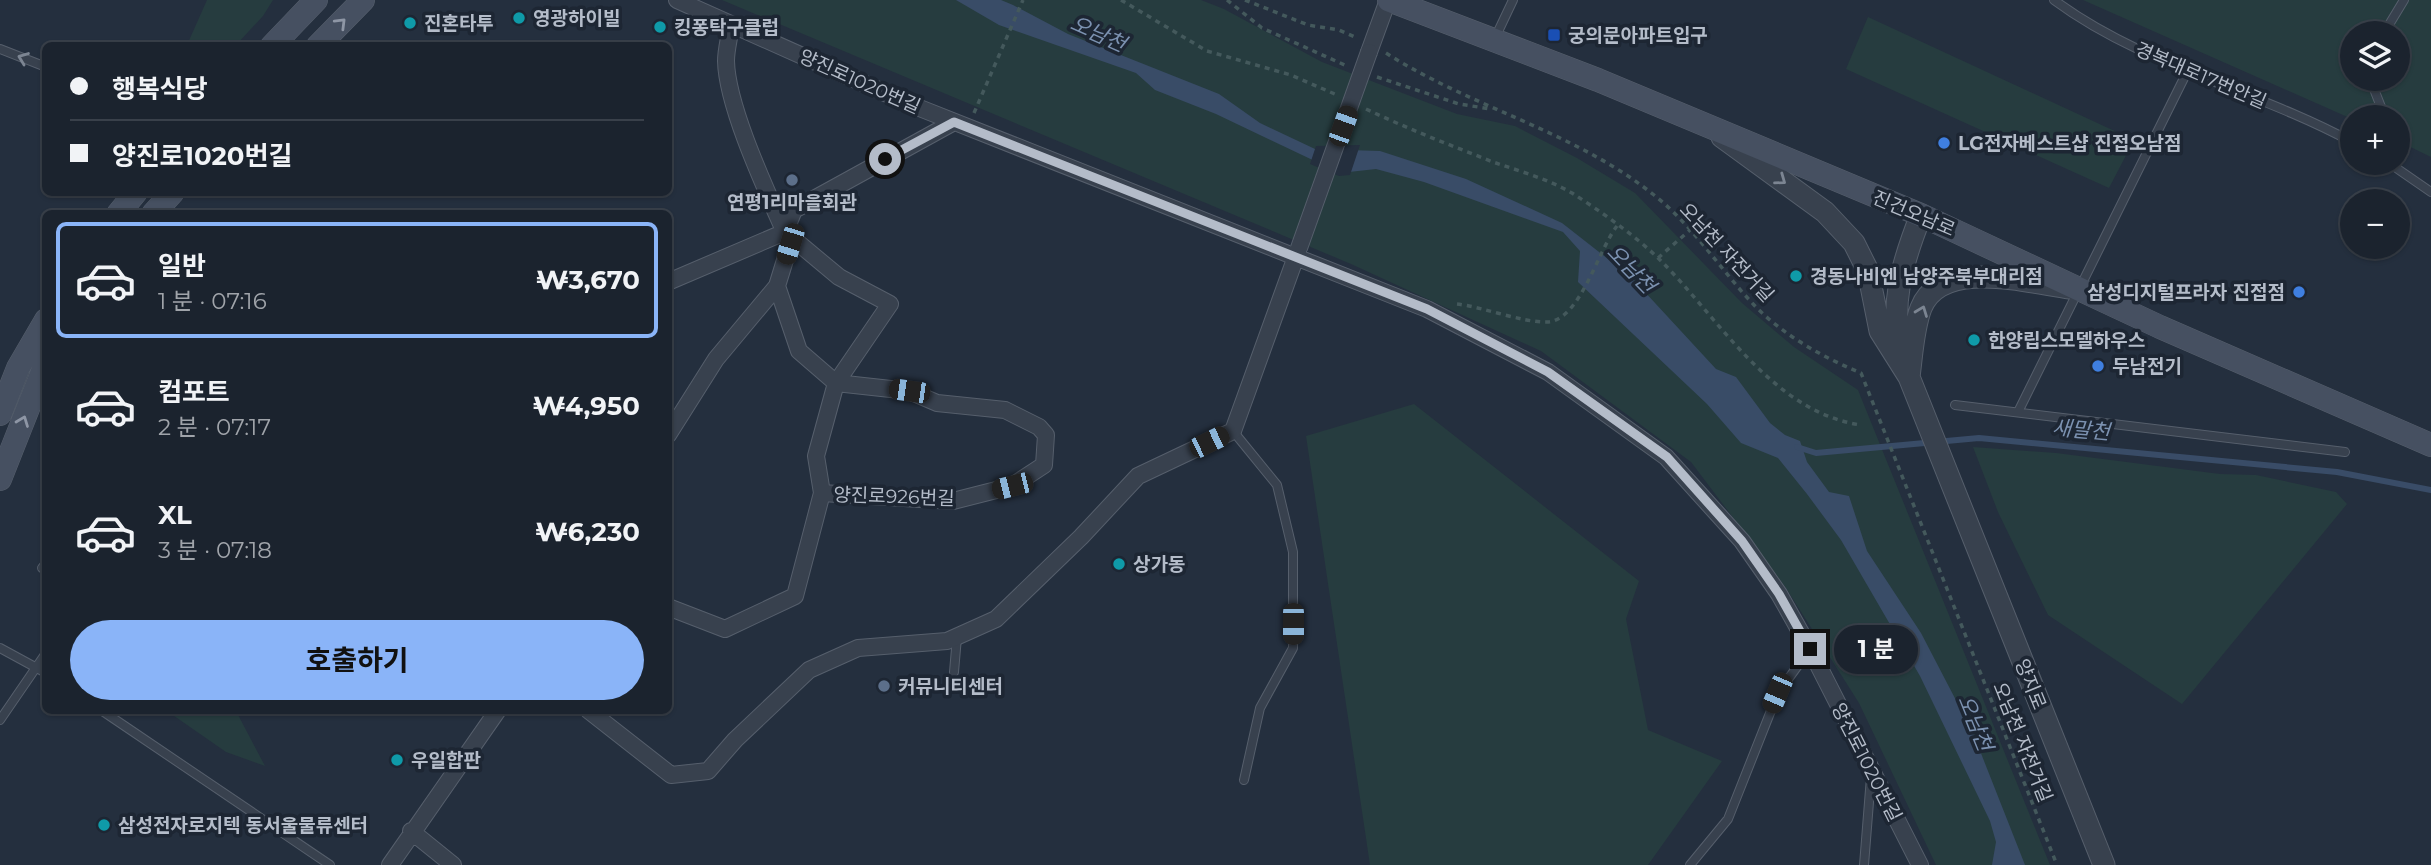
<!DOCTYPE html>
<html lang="ko">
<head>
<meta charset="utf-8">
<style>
	:root { --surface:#1b232e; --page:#282f3a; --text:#f1f3f6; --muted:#a0a4aa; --line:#39404a; --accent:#8ab4f8 }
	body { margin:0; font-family:Montserrat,"Noto Sans KR",sans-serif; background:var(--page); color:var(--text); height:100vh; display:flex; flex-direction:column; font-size:26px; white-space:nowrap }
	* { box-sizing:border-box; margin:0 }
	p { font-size:23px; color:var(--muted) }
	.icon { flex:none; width:38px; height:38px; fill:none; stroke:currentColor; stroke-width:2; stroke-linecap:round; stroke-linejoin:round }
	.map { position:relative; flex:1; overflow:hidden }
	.drawer { position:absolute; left:42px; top:210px; width:630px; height:504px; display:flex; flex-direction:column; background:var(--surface); border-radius:10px; box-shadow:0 2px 5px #0004,0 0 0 2px var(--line) }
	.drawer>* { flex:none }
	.banner { position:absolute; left:42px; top:42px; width:630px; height:154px; border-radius:10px; box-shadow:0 2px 5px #0004,0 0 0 2px var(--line); display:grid; align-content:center; height:154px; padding:0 28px; background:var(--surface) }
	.fabs { position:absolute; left:2340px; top:21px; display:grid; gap:14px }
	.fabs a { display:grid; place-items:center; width:70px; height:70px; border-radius:50%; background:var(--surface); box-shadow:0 2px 5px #0004,0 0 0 2px var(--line); font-size:35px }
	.end { position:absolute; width:32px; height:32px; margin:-16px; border:9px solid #b4bcc9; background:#111; box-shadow:0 0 0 4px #111 }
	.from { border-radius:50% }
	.bubble { position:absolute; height:49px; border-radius:24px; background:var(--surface); box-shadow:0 2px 5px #0004,0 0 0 2px var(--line); font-size:23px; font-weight:700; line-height:49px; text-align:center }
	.car { position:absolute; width:21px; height:42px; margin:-21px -10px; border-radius:9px; box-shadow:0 0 5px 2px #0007; background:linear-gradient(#222 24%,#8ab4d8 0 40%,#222 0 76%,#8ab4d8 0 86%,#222 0) }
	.banner b { display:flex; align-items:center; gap:24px; height:66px; font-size:26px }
	.banner b+b { border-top:2px solid var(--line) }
	.banner i { width:18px; height:18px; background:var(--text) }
	ul { padding:12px 0 0; list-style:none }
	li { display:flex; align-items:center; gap:21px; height:116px; margin:0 14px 10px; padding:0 14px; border:4px solid transparent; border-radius:10px }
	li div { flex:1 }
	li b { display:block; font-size:26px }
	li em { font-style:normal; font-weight:700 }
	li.selected { border-color:var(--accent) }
	li>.icon { width:63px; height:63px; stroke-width:1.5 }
	.button { display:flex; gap:14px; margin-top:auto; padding:14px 28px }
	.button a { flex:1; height:80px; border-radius:42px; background:var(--accent); color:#111; font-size:28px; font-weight:700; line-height:80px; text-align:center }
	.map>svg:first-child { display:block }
</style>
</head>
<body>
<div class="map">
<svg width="2431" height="865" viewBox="0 0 2431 865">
	<rect width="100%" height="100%" fill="#242f3e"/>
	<!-- green -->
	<path fill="#263c3f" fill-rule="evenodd" d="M207 0H273L263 16 236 45H187Z
		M722 0H1201L1224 9 1322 62 1457 114 1515 126 1577 158 1635 193 1742 303 1794 347 1858 390 2050 865H1936L1859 703 1784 585 1691 462 1541 351 1351 264Z
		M2083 0H2431V157L2398 141V117L2352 119ZM2352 33H2398V79H2352Z
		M1868 17 2134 140 2109 188 1846 69Z
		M1414 404 1639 581 1626 619 1648 730 1722 761 1648 865H1370L1306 436Z
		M1973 447 2056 453 2220 474 2256 475 2336 492 2347 504 2182 704 2048 615 1998 512Z
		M167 711H236L265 766 226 752Z"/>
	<!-- water -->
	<path fill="#394c67" d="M956 0H1001L1013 5 1068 34 1219 94 1260 123 1315 149 1380 151 1466 179 1562 223 1631 277 1716 369 1736 377 1770 423 1785 435 1800 441 1807 462 1829 492 1849 496 1867 551 1921 633 1973 733 2025 865H1992L1996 842 1990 821 1920 676 1841 540 1807 494 1778 458 1741 443 1707 404 1578 282 1580 251 1563 232 1424 182 1376 169 1340 173 1216 114 1155 90 1136 73 999 25Z"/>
	<!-- pier -->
	<path fill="#242f3e" d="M1360 145 1350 175 1339 176 1310 164 1316 146Z"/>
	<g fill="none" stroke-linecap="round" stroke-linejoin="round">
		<!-- stream -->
		<path stroke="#394c67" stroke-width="6" d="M1797 447 1816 453 1979 438 2337 472 2431 490"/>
		<!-- service casing -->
		<g stroke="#565f6c" stroke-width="10">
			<path id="service" d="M2054 0C2143 66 2256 90 2352 142
				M2384 33 2404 0
				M1495 38 1513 0
				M0 49 46 67
				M2370 79 2385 117
				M2389 163 2431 192
				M1955 405 2345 452
				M2018 412 2188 70
				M1233 431 1277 485 1293 552V648L1260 708 1244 780
				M46 563 42 568 46 571
				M0 648 46 673
				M954 672 957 637
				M101 710 330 865
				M0 720 46 653
				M1690 865 1728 819 1778 693 1810 649
				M1864 865 1871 777"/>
		</g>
		<!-- minor casing -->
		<g stroke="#565f6c" stroke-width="18">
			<path id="minor" d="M677 0 912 105 1427 309 1548 372 1666 457 1742 541 1779 594 1810 649 1920 865
				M1369 52 1388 0
				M785 232 839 277 890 304 836 383 909 391 937 403 1005 410 1039 427 1046 435 1044 465 1012 486 953 501 822 493
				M668 282 785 232 794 210 954 122
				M668 435 716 359 777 286 790 244C770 198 727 109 726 61 726 49 730 36 731 24
				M668 607 725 629 795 596 822 493 816 456 836 383 799 351 777 286
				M588 710 671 775 708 771 735 740 809 670 858 648 947 641 996 619 1081 537 1138 476 1233 431 1298 251
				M411 831 453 865
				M390 865 498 710"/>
		</g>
		<!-- tertiary casing -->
		<g stroke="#565f6c" stroke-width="23">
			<path id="tertiary" d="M1722 137 1825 212 1854 243 1868 271 1880 331 1909 377 2104 865
				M1903 359C1888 308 1902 263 1921 215
				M1909 377C1912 355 1913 329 1921 308 1941 257 2030 283 2070 288"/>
		</g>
		<!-- secondary casing -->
		<g stroke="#565f6c" stroke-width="24">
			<path id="secondary" d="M1389 0 1598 80 1921 215 2160 327 2431 445
				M272 46 316 0
				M318 46 363 0
				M118 214 136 192
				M153 214 173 192
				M0 414 18 368 46 320
				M0 479 46 363"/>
		</g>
		<!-- path -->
		<path stroke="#44595c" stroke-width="3.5" stroke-dasharray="5 5" stroke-linecap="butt" d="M1121 0 1207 51 1291 75 1337 95
			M1227 0 1262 28 1347 66
			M1245 0 1308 25 1339 30 1355 37
			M1386 53C1472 108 1574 131 1654 195 1693 226 1720 269 1754 305 1783 335 1822 357 1861 373L2057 865
			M1377 77 1459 104 1491 109
			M1366 109C1408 129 1450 145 1493 162 1519 171 1548 179 1572 193 1600 211 1633 234 1657 257 1718 316 1771 412 1861 425
			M974 113 1023 0
			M1658 258 1690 230
			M1457 304C1483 307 1524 323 1547 322 1580 321 1598 250 1617 226"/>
		<!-- service -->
		<use href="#service" stroke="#38414e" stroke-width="8"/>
		<!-- minor -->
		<use href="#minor" stroke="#38414e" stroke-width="16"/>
		<!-- tertiary -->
		<use href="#tertiary" stroke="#38414e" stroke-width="21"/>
		<!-- secondary -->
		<use href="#secondary" stroke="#465061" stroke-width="23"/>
		<!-- minor-bridge casing -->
		<g stroke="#565f6c" stroke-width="18" stroke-linecap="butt">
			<path id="minor-bridge" d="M1299 248 1369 52"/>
		</g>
		<!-- minor-bridge -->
		<use href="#minor-bridge" stroke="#38414e" stroke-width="16"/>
	</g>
	<!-- one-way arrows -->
	<defs><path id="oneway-chevron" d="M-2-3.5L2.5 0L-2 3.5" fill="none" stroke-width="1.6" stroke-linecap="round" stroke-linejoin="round" transform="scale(1.75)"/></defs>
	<g stroke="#8e96a5">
		<use href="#oneway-chevron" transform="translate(341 23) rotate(-45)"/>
		<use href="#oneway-chevron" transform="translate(23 421) rotate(-69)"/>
	</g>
	<g stroke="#7c8592">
		<use href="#oneway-chevron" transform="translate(23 58) rotate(-159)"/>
		<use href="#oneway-chevron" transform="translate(1781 180) rotate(36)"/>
		<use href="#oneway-chevron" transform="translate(1922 311) rotate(-69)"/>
	</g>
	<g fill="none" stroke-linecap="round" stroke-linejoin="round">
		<!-- route -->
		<path stroke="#b4bcc9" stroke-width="9" d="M885 159 954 122 1427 309 1548 372 1667 457 1742 541 1779 594 1810 649"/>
	</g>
	<!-- markers -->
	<g fill="#0f9aa8" stroke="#1d2633" stroke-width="2.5">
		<circle cx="519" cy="18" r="7"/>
		<circle cx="410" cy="23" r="7"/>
		<circle cx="660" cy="27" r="7"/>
		<circle cx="1796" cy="276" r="7"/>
		<circle cx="1974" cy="340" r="7"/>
		<circle cx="1119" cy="564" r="7"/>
		<circle cx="397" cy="760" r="7"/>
		<circle cx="104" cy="825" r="7"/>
	</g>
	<rect fill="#1a4fb4" stroke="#1d2633" stroke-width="2.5" x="1547" y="28" width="14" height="14" rx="3.5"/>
	<g fill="#3f7fe0" stroke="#1d2633" stroke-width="2.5">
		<circle cx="1944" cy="143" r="7"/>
		<circle cx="2299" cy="292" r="7"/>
		<circle cx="2098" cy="366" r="7"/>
	</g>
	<g fill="#5c6f8a" stroke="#1d2633" stroke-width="2.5">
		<circle cx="792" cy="180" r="7"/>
		<circle cx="884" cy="686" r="7"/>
	</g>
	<g text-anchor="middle" stroke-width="7" stroke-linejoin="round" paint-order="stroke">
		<!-- poi labels -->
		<g font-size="19" font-weight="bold" fill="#b4bcc9" stroke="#1d2633" text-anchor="start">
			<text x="533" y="25">영광하이빌</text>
			<text x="424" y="30">진혼타투</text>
			<text x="674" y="34">킹퐁탁구클럽</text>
			<text x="1568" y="42">궁의문아파트입구</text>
			<text x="1958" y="150">LG전자베스트샵 진접오남점</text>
			<text x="792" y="209" text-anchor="middle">연평1리마을회관</text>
			<text x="1810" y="283">경동나비엔 남양주북부대리점</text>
			<text x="2285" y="299" text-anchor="end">삼성디지털프라자 진접점</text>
			<text x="1988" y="347">한양립스모델하우스</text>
			<text x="2112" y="373">두남전기</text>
			<text x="1133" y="571">상가동</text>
			<text x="898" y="693">커뮤니티센터</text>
			<text x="411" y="767">우일합판</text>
			<text x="118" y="832">삼성전자로지텍 동서울물류센터</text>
		</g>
		<!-- street labels -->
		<g font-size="19" fill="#b4bcc9" stroke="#1d2633">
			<text transform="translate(2201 75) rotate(23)" y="7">경복대로17번안길</text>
			<text transform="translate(860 81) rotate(24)" y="7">양진로1020번길</text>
			<text transform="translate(1914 213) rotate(23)" y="7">진건오남로</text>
			<text transform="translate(1727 252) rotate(47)" y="7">오남천 자전거길</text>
			<text transform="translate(894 496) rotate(2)" y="7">양진로926번길</text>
			<text transform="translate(2031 684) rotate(68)" y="7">양지로</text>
			<text transform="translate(2023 742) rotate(68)" y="7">오남천 자전거길</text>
			<text transform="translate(1867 762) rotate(63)" y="7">양진로1020번길</text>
		</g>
		<!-- water labels -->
		<g font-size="21" font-style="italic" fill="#7c92b1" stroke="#1d2633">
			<text transform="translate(1098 34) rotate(24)" y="7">오남천</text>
			<text transform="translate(1631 269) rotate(46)" y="7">오남천</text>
			<text transform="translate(2081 430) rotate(5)" y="7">새말천</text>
			<text transform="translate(1975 723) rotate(68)" y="7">오남천</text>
		</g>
	</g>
</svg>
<div class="fabs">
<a><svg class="icon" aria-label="layers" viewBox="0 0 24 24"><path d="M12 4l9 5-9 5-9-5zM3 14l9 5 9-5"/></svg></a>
<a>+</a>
<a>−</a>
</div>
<i class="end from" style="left:885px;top:159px"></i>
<i class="end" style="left:1810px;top:649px"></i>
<div class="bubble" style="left:1834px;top:625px;width:84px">1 분</div>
<i class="car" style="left:1343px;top:126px;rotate:20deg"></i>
<i class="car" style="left:790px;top:244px;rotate:197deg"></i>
<i class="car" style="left:909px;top:391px;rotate:278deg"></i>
<i class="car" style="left:1209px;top:442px;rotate:64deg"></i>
<i class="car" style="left:1012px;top:486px;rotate:256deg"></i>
<i class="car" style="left:1293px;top:624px;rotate:180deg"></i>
<i class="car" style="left:1777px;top:693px;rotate:203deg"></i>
<div class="banner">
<b><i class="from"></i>행복식당</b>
<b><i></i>양진로1020번길</b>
</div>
<section class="drawer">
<ul>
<li class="selected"><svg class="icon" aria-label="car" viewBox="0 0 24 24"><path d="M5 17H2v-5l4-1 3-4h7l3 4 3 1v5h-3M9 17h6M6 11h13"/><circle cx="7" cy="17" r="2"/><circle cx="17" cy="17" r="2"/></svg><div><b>일반</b><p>1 분 · 07:16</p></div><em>₩3,670</em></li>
<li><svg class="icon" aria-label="car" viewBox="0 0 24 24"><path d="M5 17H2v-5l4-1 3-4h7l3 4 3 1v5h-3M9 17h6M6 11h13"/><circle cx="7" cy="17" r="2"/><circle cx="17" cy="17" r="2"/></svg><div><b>컴포트</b><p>2 분 · 07:17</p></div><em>₩4,950</em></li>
<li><svg class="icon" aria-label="car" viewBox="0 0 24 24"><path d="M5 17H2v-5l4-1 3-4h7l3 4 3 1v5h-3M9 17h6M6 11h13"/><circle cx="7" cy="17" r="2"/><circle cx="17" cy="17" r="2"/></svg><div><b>XL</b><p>3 분 · 07:18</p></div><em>₩6,230</em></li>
</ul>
<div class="button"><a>호출하기</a></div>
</section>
</div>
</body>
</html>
